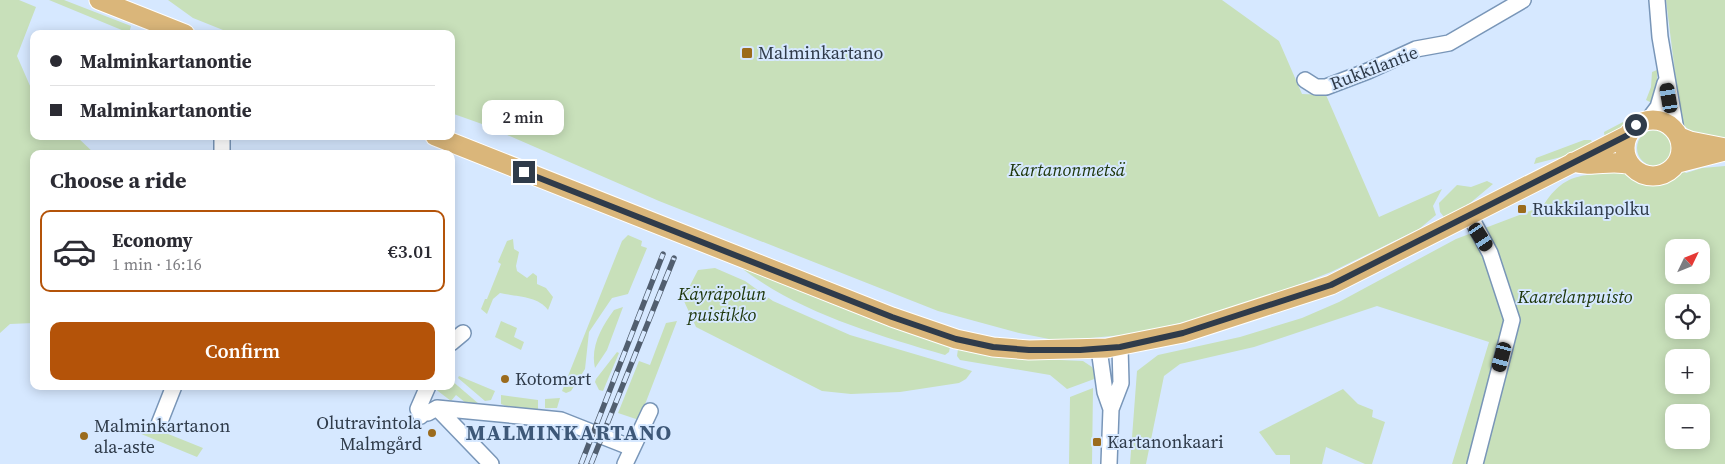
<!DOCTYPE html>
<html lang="en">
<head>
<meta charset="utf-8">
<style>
	:root { --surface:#fff; --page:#f7f7f7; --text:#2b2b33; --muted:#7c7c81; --line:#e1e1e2; --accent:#b45309 }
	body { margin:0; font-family:"Source Serif 4",serif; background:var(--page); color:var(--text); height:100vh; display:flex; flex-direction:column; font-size:19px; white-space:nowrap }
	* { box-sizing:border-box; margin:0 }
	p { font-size:16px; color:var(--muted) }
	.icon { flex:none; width:28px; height:28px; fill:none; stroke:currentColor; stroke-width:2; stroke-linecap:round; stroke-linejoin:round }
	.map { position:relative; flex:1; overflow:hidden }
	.side { position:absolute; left:30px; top:150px; width:425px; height:240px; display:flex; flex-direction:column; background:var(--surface); border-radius:10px; box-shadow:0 2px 12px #0003 }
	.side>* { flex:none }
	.top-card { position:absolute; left:30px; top:30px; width:425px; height:110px; border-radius:10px; box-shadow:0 2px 12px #0003; display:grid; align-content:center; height:110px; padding:0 20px; background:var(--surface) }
	.needle { width:32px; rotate:47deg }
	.tools { position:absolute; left:1665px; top:239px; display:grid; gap:10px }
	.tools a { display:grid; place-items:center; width:45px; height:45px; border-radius:10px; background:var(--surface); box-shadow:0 2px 12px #0003; font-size:25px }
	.end { position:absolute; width:22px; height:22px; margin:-11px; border:6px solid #2f3b4a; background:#fff; box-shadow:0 0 0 2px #fff }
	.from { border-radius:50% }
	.bubble { position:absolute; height:35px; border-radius:10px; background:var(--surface); box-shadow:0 2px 12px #0003; font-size:16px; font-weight:600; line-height:35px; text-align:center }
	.car { position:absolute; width:15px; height:30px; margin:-15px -8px; border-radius:6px; box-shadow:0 0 4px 1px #0007; background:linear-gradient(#222 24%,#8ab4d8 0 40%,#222 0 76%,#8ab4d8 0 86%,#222 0) }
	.top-card b { display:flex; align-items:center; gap:18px; height:48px; font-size:19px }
	.top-card b+b { border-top:1px solid var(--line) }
	.top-card i { width:12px; height:12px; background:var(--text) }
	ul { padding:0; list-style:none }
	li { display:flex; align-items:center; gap:15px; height:82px; margin:0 10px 8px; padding:0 10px; border:2px solid var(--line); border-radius:10px }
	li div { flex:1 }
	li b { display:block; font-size:19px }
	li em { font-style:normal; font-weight:600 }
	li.active { border-color:var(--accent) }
	li>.icon { width:45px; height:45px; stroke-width:1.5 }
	h2 { padding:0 20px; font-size:22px; line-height:60px }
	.primary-button { display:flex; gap:10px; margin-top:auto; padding:10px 20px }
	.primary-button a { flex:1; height:58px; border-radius:10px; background:var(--accent); color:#fff; font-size:20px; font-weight:600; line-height:58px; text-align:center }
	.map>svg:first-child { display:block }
</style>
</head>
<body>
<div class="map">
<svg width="1725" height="464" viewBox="0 0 1725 464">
	<rect width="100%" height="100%" fill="#d6e8ff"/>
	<!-- green -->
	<path fill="#c8e0ba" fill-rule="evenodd" d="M0 0H19L36 7 17 56 34 95V136H76L95 154H34V323L10 324 0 333Z
		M49 0H64L131 26 129 33Z
		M168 0H1222L1279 41 1302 94 1326 95 1379 217 1442 189 1433 206 1436 215 1419 229 1331 272 1228 312 1133 334 1059 341 1019 333 938 311 659 201 482 124 451 113V34H233L193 18Z
		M1666 0H1725V139C1706 137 1692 138 1681 121Z
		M1657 70V87L1652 103 1646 100 1651 87 1652 72Z
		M1623 122 1625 128 1605 140 1604 132Z
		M1637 148a18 18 0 1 1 36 0a18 18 0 1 1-36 0Z
		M1584 140H1591L1593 144 1565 156 1534 164 1536 158Z
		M1725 166V464H1452L1489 342 1377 306 1254 347 1180 364 1164 376 1146 464H1130L1137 371 1158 355 1240 337 1302 318 1339 302 1456 239 1543 206C1568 167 1586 179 1624 169 1646 184 1660 189 1682 170L1686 173 1702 168ZM1674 248H1701V275H1674ZM1674 302H1701V330H1674ZM1674 358H1701V385H1674ZM1674 412H1701V440H1674Z
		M1487 181 1493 184 1469 204 1444 217 1440 212 1439 203 1457 185 1471 187Z
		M628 235 642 241 641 246 647 248 628 294 612 298 589 332 585 369 571 391 566 393 562 391 622 241Z
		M513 239 514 249 519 252 516 266 517 271 527 278 533 273 537 276V284L546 288 553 297 548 310C538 296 517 297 500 293L493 299 487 314 481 309 485 299H487L501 264 498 262 507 241Z
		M739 266 872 319 950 347 949 352 945 355C874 334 797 312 739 266Z
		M715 268 745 281 773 301 850 335 972 371 966 379 959 383 900 392 851 394 822 391 696 327 683 299 698 270Z
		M623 307 607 350 595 368C590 347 602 326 614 310Z
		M501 321 517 328 514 337 524 342 521 350 495 337Z
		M677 321 639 420 618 413 639 361 650 365 666 323Z
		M958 349 995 357 1083 361 1092 367 1097 378 1067 389 1050 375 960 360 957 356Z
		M617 352 619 353 603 391 599 390 595 382 596 379Z
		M459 376 495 391 491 400 485 401 458 378Z
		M451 380 479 404 471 407 456 395 451 401 434 388 451 386Z
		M1093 388 1092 464H1069L1070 397Z
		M1343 389 1358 404 1373 410 1372 417 1385 422 1372 464H1365L1326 447 1322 464H1290V455H1276L1259 432Z
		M501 395 538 400V409H514L501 404Z
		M560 398 557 408H545V399Z
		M136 421 203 448 197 457 134 431Z"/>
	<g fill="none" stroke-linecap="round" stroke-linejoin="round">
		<!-- minor casing -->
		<g stroke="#7996b8" stroke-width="18">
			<path id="minor" d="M1657 0 1660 37 1676 130
				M1305 80 1316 87H1326L1368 71 1416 49 1449 43 1523 0
				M1649 119 1658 107 1665 83
				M222 154V136
				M1469 214 1490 253 1512 320 1475 464
				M451 343 463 333
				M1099 349 1105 392 1111 409
				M437 408 491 464
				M428 413 437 408 561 420 632 448
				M421 416 418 409 428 386
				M159 424 174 386
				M625 464 650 411
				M1109 464 1111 409 1121 383 1120 347"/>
		</g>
		<!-- major casing -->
		<g stroke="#fff" stroke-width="21">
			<path id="major" d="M99 0 185 34
				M1625 148a28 28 0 1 1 56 0a28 28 0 1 1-56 0Z
				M435 136 892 317 956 339 993 347 1029 350 1107 348 1183 333 1331 285 1628 135
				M1680 137 1690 141 1725 148
				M1573 162C1592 168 1612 159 1631 165
				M1678 163 1725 151"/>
		</g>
		<!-- minor -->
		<use href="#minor" stroke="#fff" stroke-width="15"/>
		<!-- major -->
		<use href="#major" stroke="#dab67a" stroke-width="19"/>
		<!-- rail casing -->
		<g stroke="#515e6f" stroke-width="5.5">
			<path id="rail" d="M581 464 663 254
				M591 464 674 258"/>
		</g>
		<!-- rail -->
		<use href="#rail" stroke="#d6e8ff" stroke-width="4" stroke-dasharray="11" stroke-linecap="butt"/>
	</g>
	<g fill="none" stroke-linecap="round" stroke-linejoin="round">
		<!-- route -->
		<path stroke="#2f3b4a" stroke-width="6" d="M524 172 892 317 956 339 993 347 1029 350H1080L1120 347 1183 333 1331 285 1628 135 1636 125"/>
	</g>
	<!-- markers -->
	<g fill="#9b6b1d" stroke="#d6e8ff" stroke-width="2">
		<rect x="741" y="47" width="12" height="12" rx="2.5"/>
		<rect x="1517" y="204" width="10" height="10" rx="2.5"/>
		<circle cx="505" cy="379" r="5"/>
		<circle cx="432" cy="433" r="5"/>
		<circle cx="84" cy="436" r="5"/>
		<rect x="1092" y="437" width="10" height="10" rx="2.5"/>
	</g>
	<g text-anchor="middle" stroke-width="4" stroke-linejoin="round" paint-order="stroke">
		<!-- poi labels -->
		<g font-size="18" fill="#2f3b4a" stroke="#d6e8ff" text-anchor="start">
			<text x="758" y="59">Malminkartano</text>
			<text x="1532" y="215">Rukkilanpolku</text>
			<text x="515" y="385">Kotomart</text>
			<text x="422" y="429" text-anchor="end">Olutravintola<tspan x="422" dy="21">Malmgård</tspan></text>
			<text x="94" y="432">Malminkartanon<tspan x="94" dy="21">ala-aste</tspan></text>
			<text x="1107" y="448">Kartanonkaari</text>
		</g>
		<!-- street labels -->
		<g font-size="18" fill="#2f3b4a" stroke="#d6e8ff">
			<text transform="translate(1374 68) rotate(-21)" y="6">Rukkilantie</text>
		</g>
		<!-- park labels -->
		<g font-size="18" font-style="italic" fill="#1b3407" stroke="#d6e8ff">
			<text x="1067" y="176">Kartanonmetsä</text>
			<text x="722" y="300">Käyräpolun<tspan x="722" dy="21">puistikko</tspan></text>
			<text x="1575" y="303">Kaarelanpuisto</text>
		</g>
		<!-- district labels -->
		<g font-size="22" font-weight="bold" letter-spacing="1" fill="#3e5878" stroke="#d6e8ff">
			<text x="569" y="440">MALMINKARTANO</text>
		</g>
	</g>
</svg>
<div class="tools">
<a><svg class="needle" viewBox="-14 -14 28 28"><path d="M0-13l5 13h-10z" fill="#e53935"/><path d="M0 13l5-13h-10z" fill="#7c7c81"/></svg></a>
<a><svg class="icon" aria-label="locate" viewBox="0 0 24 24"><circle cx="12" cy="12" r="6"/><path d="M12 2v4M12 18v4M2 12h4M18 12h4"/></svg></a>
<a>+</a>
<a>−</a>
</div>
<i class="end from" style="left:1636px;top:125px"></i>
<i class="end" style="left:524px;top:172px"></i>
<div class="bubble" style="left:482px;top:100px;width:82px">2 min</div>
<i class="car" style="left:1669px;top:98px;rotate:350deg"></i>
<i class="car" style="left:1481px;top:237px;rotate:147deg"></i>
<i class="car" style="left:1502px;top:357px;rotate:195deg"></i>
<div class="top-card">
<b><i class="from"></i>Malminkartanontie</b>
<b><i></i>Malminkartanontie</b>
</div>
<section class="side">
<h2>Choose a ride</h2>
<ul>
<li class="active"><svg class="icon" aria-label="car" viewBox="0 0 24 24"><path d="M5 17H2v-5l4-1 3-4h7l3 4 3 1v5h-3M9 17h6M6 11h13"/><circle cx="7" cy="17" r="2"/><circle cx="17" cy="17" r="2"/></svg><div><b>Economy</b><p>1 min · 16:16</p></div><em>€3.01</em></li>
</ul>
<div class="primary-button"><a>Confirm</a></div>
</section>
</div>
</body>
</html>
